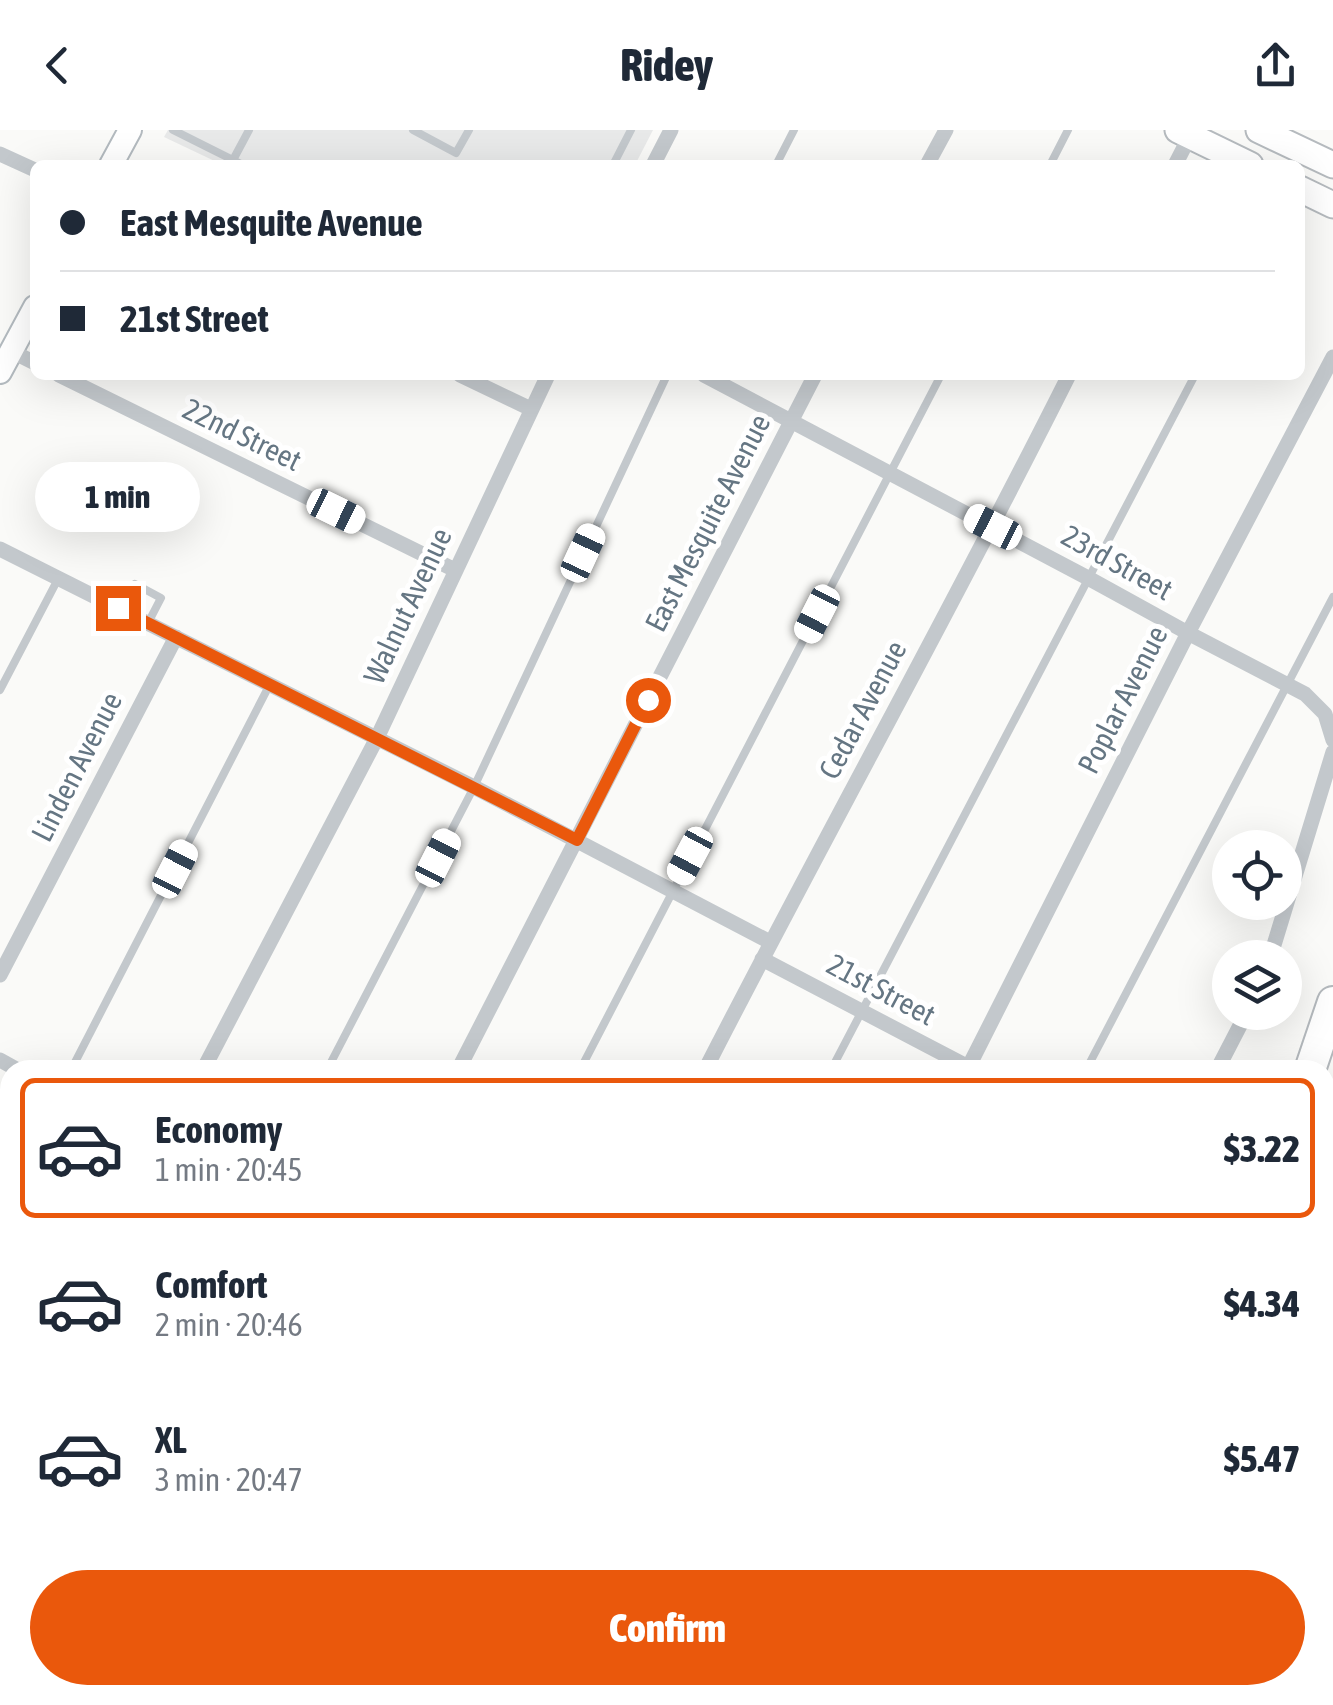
<!DOCTYPE html>
<html lang="en">
<head>
<meta charset="utf-8">
<style>
	:root { --surface:#fff; --page:#f6f6f7; --text:#1f2937; --muted:#747a83; --line:#e0e1e3; --accent:#ea580c }
	body { margin:0; font-family:"Asap Condensed",sans-serif; background:var(--page); color:var(--text); height:100vh; display:flex; flex-direction:column; font-size:38px; white-space:nowrap }
	* { box-sizing:border-box; margin:0 }
	p { font-size:32px; color:var(--muted) }
	.icon { flex:none; width:55px; height:55px; fill:none; stroke:currentColor; stroke-width:2; stroke-linecap:round; stroke-linejoin:round }
	.map { position:relative; flex:1; overflow:hidden }
	.drawer { position:absolute; left:0px; top:930px; width:1335px; height:645px; display:flex; flex-direction:column; background:var(--surface); border-radius:30px 30px 0 0; box-shadow:0 10px 40px #0002 }
	.drawer>* { flex:none }
	.top-card { position:absolute; left:30px; top:30px; width:1275px; height:220px; border-radius:15px; box-shadow:0 10px 40px #0002; display:grid; align-content:center; height:220px; padding:0 30px; background:var(--surface) }
	.controls { position:absolute; left:1212px; top:700px; display:grid; gap:20px }
	.controls a { display:grid; place-items:center; width:90px; height:90px; border-radius:50%; background:var(--surface); box-shadow:0 10px 40px #0002; font-size:50px }
	.end { position:absolute; width:45px; height:45px; margin:-22px; border:12px solid #ea580c; background:#fff; box-shadow:0 0 0 5px #fff }
	.from { border-radius:50% }
	.bubble { position:absolute; height:70px; border-radius:35px; background:var(--surface); box-shadow:0 10px 40px #0002; font-size:32px; font-weight:800; line-height:70px; text-align:center }
	.car { position:absolute; width:30px; height:60px; margin:-30px -15px; border-radius:12px; box-shadow:0 0 8px 2px #0007; background:linear-gradient(#fff 24%,#345 0 40%,#fff 0 76%,#345 0 86%,#fff 0) }
	.top-card b { display:flex; align-items:center; gap:35px; height:95px; font-size:38px }
	.top-card b+b { border-top:2px solid var(--line) }
	.top-card i { width:25px; height:25px; background:var(--text) }
	ul { padding:18px 0 0; list-style:none }
	li { display:flex; align-items:center; gap:30px; height:140px; margin:0 20px 15px; padding:0 10px; border:5px solid transparent; border-radius:15px }
	li div { flex:1 }
	li b { display:block; font-size:38px }
	li em { font-style:normal; font-weight:800 }
	li.current { border-color:var(--accent) }
	li>.icon { width:90px; height:90px; stroke-width:1.5 }
	.button { display:flex; gap:20px; margin-top:auto; padding:20px 30px }
	.button a { flex:1; height:115px; border-radius:60px; background:var(--accent); color:#fff; font-size:40px; font-weight:800; line-height:115px; text-align:center }
	header { display:flex; justify-content:space-between; align-items:center; height:130px; padding:0 30px; background:var(--surface); font-size:45px; font-weight:800 }
	.map>svg:first-child { display:block }
</style>
</head>
<body>
<header><svg class="icon" aria-label="back" viewBox="0 0 24 24"><path d="M15 5l-7 7 7 7"/></svg>Ridey<svg class="icon" aria-label="share" viewBox="0 0 24 24"><path d="M12 15V3M7 8l5-5 5 5M5 13v7h14v-7"/></svg></header>
<div class="map">
<svg width="1333" height="1575" viewBox="0 0 1333 1575">
	<rect width="100%" height="100%" fill="#fafaf8"/>
	<!-- built -->
	<path fill="#e8e9e9" d="M168 0H653L635 35H223L164 7Z"/>
	<g fill="none" stroke-linecap="round" stroke-linejoin="round">
		<!-- secondary casing -->
		<g stroke="#b3babf" stroke-width="26">
			<path id="secondary" d="M111 35 130 0
				M0 242 35 177
				M0 1437 10 1442
				M244 1565 263 1575"/>
		</g>
		<!-- primary casing -->
		<g stroke="#b5babe" stroke-width="29">
			<path id="primary" d="M1178 0 1250 35
				M1259 0 1333 35
				M1300 59 1333 75"/>
		</g>
		<!-- highway casing -->
		<g stroke="#b4b9bd" stroke-width="34">
			<path id="highway" d="M1310 940 1333 872
				M1325 1023 1333 1008
				M1325 1072 1333 1060
				M976 1575 982 1565
				M1027 1575 1033 1565"/>
		</g>
		<!-- lane -->
		<path stroke="#c3c8cc" stroke-width="8" d="M173 0 243 35
			M413 0 456 23 469 0
			M233 30 249 0
			M613 35 631 0
			M776 35 794 0
			M1050 35 1068 0
			M135 454 161 468 148 493
			M0 560 58 449
			M71 940 270 554
			M327 940 474 657 667 245
			M580 940 941 245
			M831 940 1195 245
			M1086 940 1333 467
			M0 1078 10 1059
			M1325 1459 1333 1444
			M507 1575 512 1565
			M760 1575 765 1565
			M1265 1575 1270 1565"/>
		<!-- street -->
		<path stroke="#c3c8cc" stroke-width="15" d="M0 24 35 40
			M653 35 671 0
			M927 35 946 0
			M1175 35 1193 0
			M11 221 35 233
			M59 245 455 440
			M460 245 531 279
			M704 245 1088 448 1188 503 1305 564 1325 584 1333 610
			M0 419 474 657 770 812
			M1270 828 1333 622
			M762 829 974 940
			M0 845 176 507
			M0 930 18 940
			M203 940 377 608 548 245
			M458 940 815 245
			M705 940C824 707 952 479 1069 245
			M967 940 1188 503 1333 227
			M1217 940 1247 882
			M1325 1125 1333 1130
			M1325 1218 1333 1203
			M0 1331 10 1312
			M1192 1565 1212 1575
			M127 1575 133 1565
			M382 1575 387 1565
			M635 1575 640 1565
			M888 1575 893 1565
			M1140 1575 1145 1565"/>
		<!-- secondary -->
		<use href="#secondary" stroke="#fff" stroke-width="22"/>
		<!-- primary -->
		<use href="#primary" stroke="#fff" stroke-width="25"/>
		<!-- highway -->
		<use href="#highway" stroke="#fff" stroke-width="30"/>
	</g>
	<g fill="none" stroke-linecap="round" stroke-linejoin="round">
		<!-- route -->
		<path stroke="#ea580c" stroke-width="12" d="M118 478 577 710 648 570"/>
	</g>
	<g text-anchor="middle" stroke-width="10" stroke-linejoin="round" paint-order="stroke">
		<!-- street labels -->
		<g font-size="30" fill="#657683" stroke="#fff">
			<text transform="translate(242 305) rotate(26)" y="10">22nd Street</text>
			<text transform="translate(708 393) rotate(-63)" y="10">East Mesquite Avenue</text>
			<text transform="translate(1117 433) rotate(29)" y="10">23rd Street</text>
			<text transform="translate(408 476) rotate(-65)" y="10">Walnut Avenue</text>
			<text transform="translate(1123 570) rotate(-63)" y="10">Poplar Avenue</text>
			<text transform="translate(863 580) rotate(-62)" y="10">Cedar Avenue</text>
			<text transform="translate(77 637) rotate(-63)" y="10">Linden Avenue</text>
			<text transform="translate(881 860) rotate(28)" y="10">21st Street</text>
		</g>
	</g>
</svg>
<div class="controls">
<a><svg class="icon" aria-label="locate" viewBox="0 0 24 24"><circle cx="12" cy="12" r="6"/><path d="M12 2v4M12 18v4M2 12h4M18 12h4"/></svg></a>
<a><svg class="icon" aria-label="layers" viewBox="0 0 24 24"><path d="M12 4l9 5-9 5-9-5zM3 14l9 5 9-5"/></svg></a>
</div>
<i class="end from" style="left:648px;top:570px"></i>
<i class="end" style="left:118px;top:478px"></i>
<div class="bubble" style="left:35px;top:332px;width:165px">1 min</div>
<i class="car" style="left:336px;top:381px;rotate:116deg"></i>
<i class="car" style="left:993px;top:397px;rotate:297deg"></i>
<i class="car" style="left:583px;top:423px;rotate:25deg"></i>
<i class="car" style="left:817px;top:484px;rotate:207deg"></i>
<i class="car" style="left:690px;top:726px;rotate:208deg"></i>
<i class="car" style="left:438px;top:728px;rotate:27deg"></i>
<i class="car" style="left:175px;top:739px;rotate:27deg"></i>
<div class="top-card">
<b><i class="from"></i>East Mesquite Avenue</b>
<b><i></i>21st Street</b>
</div>
<section class="drawer">
<ul>
<li class="current"><svg class="icon" aria-label="car" viewBox="0 0 24 24"><path d="M5 17H2v-5l4-1 3-4h7l3 4 3 1v5h-3M9 17h6M6 11h13"/><circle cx="7" cy="17" r="2"/><circle cx="17" cy="17" r="2"/></svg><div><b>Economy</b><p>1 min · 20:45</p></div><em>$3.22</em></li>
<li><svg class="icon" aria-label="car" viewBox="0 0 24 24"><path d="M5 17H2v-5l4-1 3-4h7l3 4 3 1v5h-3M9 17h6M6 11h13"/><circle cx="7" cy="17" r="2"/><circle cx="17" cy="17" r="2"/></svg><div><b>Comfort</b><p>2 min · 20:46</p></div><em>$4.34</em></li>
<li><svg class="icon" aria-label="car" viewBox="0 0 24 24"><path d="M5 17H2v-5l4-1 3-4h7l3 4 3 1v5h-3M9 17h6M6 11h13"/><circle cx="7" cy="17" r="2"/><circle cx="17" cy="17" r="2"/></svg><div><b>XL</b><p>3 min · 20:47</p></div><em>$5.47</em></li>
</ul>
<div class="button"><a>Confirm</a></div>
</section>
</div>
</body>
</html>
